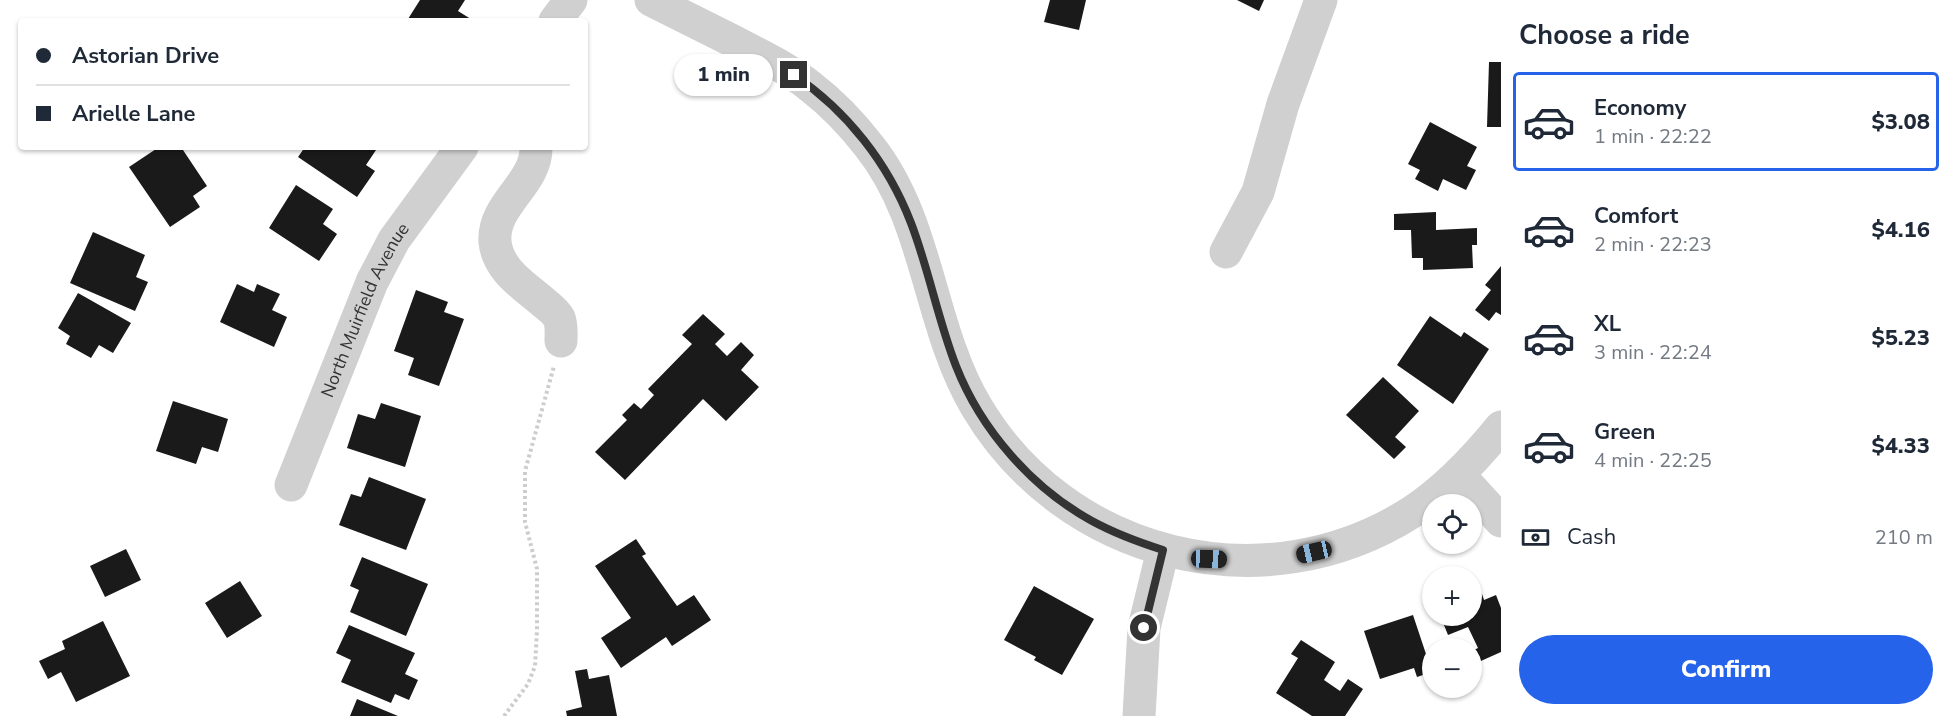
<!DOCTYPE html>
<html lang="en">
<head>
<meta charset="utf-8">
<style>
	:root { --surface:#fff; --page:#f2f2f3; --text:#1f2937; --muted:#747a83; --line:#e0e1e3; --accent:#2563eb }
	body { margin:0; font-family:"Nunito Sans",sans-serif; background:var(--page); color:var(--text); height:100vh; display:flex; flex-direction:column; font-size:22px; white-space:nowrap }
	* { box-sizing:border-box; margin:0 }
	p { font-size:20px; color:var(--muted) }
	.icon { flex:none; width:33px; height:33px; fill:none; stroke:currentColor; stroke-width:2; stroke-linecap:round; stroke-linejoin:round }
	.map { position:relative; flex:1; overflow:hidden }
	.sheet { display:flex; flex-direction:column; background:var(--surface); width:450px }
	.sheet>* { flex:none }
	.banner { position:absolute; left:18px; top:18px; width:570px; height:132px; border-radius:6px; box-shadow:0 2px 4px #0004; display:grid; align-content:center; height:132px; padding:0 18px; background:var(--surface) }
	.tools { position:absolute; left:1422px; top:494px; display:grid; gap:12px }
	.tools a { display:grid; place-items:center; width:60px; height:60px; border-radius:50%; background:var(--surface); box-shadow:0 2px 4px #0004; font-size:30px }
	.end { position:absolute; width:27px; height:27px; margin:-14px; border:8px solid #333; background:#fff; box-shadow:0 0 0 3px #fff }
	.from { border-radius:50% }
	.bubble { position:absolute; height:42px; border-radius:21px; background:var(--surface); box-shadow:0 2px 4px #0004; font-size:20px; font-weight:800; line-height:42px; text-align:center }
	.car { position:absolute; width:18px; height:36px; margin:-18px -9px; border-radius:8px; box-shadow:0 0 4px 2px #0007; background:linear-gradient(#222 24%,#8ab4d8 0 40%,#222 0 76%,#8ab4d8 0 86%,#222 0) }
	.banner b { display:flex; align-items:center; gap:21px; height:57px; font-size:22px }
	.banner b+b { border-top:2px solid var(--line) }
	.banner i { width:15px; height:15px; background:var(--text) }
	ul { padding:0; list-style:none }
	li { display:flex; align-items:center; gap:18px; height:99px; margin:0 12px 9px; padding:0 6px; border:3px solid transparent; border-radius:6px }
	li div { flex:1 }
	li b { display:block; font-size:22px }
	li em { font-style:normal; font-weight:800 }
	li.current { border-color:var(--accent) }
	li>.icon { width:54px; height:54px; stroke-width:1.5 }
	h2 { padding:0 18px; font-size:27px; line-height:72px }
	.pay { display:flex; align-items:center; gap:15px; height:66px; padding:0 18px; font-size:22px }
	.pay p { margin-inline-start:auto }
	.button { display:flex; gap:12px; margin-top:auto; padding:12px 18px }
	.button a { flex:1; height:69px; border-radius:36px; background:var(--accent); color:#fff; font-size:24px; font-weight:800; line-height:69px; text-align:center }
	main { display:flex; flex:1; min-height:0 }
	.map>svg:first-child { display:block }
</style>
</head>
<body>
<main>
<div class="map">
<svg width="1501" height="716" viewBox="0 0 1501 716">
	<rect width="100%" height="100%" fill="#fff"/>
	<!-- building -->
	<path fill="#1a1a1a" d="M420 0H465L458 11 474 21H411L408 19Z
		M1050 0H1086L1079 30 1044 22Z
		M1237 0H1264L1259 11Z
		M1489 62H1501V127H1487Z
		M1430 122 1477 147 1467 166 1476 170 1466 190 1443 179 1438 191 1415 179 1420 170 1408 164Z
		M159 147H181L207 186 193 196 200 207 170 227 129 167Z
		M305 147H378L366 165 375 171 357 197 298 157Z
		M296 185 333 209 323 224 337 234 319 261 269 228Z
		M1436 212V230L1477 228V245H1472L1473 268 1423 270V258H1412L1411 230H1394V214Z
		M93 232 145 255 136 277 148 282 135 311 70 283Z
		M1501 266V315L1496 312 1489 321 1475 310 1491 290 1485 285Z
		M237 284 254 292 257 284 280 294 272 310 287 317 274 347 220 322Z
		M416 290 448 302 444 312 464 319 439 386 408 375 414 358 394 351Z
		M78 293 131 323 113 353 99 345 91 358 66 344 70 336 58 328Z
		M703 314 725 334 715 344 727 356 741 342 754 355 741 370 759 387 726 421 703 399 625 480 595 452 627 420 622 415 634 403 641 409 654 395 648 389 692 344 682 335Z
		M1430 316 1461 337 1464 332 1489 349 1453 404 1397 365Z
		M1383 377 1419 411 1395 437 1406 447 1394 459 1346 415Z
		M173 401 228 419 218 452 202 447 196 464 156 451Z
		M381 403 421 416 405 467 347 448 358 414 375 419Z
		M369 477 426 499 406 550 339 525 351 494 361 497Z
		M636 539 646 554 642 556 677 606 694 595 711 620 672 646 666 637 621 668 601 638 631 618 595 566Z
		M126 549 141 580 105 597 90 566Z
		M362 557 428 584 406 636 350 612 359 590 350 586Z
		M240 581 262 616 227 638 205 603Z
		M1034 586 1094 619 1062 675 1034 660 1036 657 1004 640Z
		M1482 594 1484 600 1496 595 1501 608V652L1472 665V651L1478 648 1468 627 1448 635 1440 615H1472V598Z
		M1413 615 1432 672 1417 677 1414 668 1380 679 1364 631Z
		M103 621 130 676 76 702 61 672 48 679 39 661 65 649 62 641Z
		M349 625 415 653 405 674 418 680 409 700 395 694 391 703 341 682 351 660 336 653Z
		M1301 640 1335 662 1324 680 1340 691 1348 679 1363 689 1345 716H1312L1276 693 1298 658 1291 654Z
		M587 669 589 679 609 675 617 716H567L566 711 582 707 575 671Z
		M357 699 398 716H350Z"/>
	<g fill="none" stroke-linecap="round" stroke-linejoin="round">
		<!-- path -->
		<path stroke="#cdcdcd" stroke-width="4" stroke-dasharray="3 3" stroke-linecap="butt" d="M504 716 528 684 535 666 537 631V569L525 522V471L554 366"/>
		<!-- minor -->
		<g stroke="#d0d0d0" stroke-width="33">
			<path d="M651 0C679 14 707 28 735 42 761 56 788 68 811 87 833 104 852 124 869 146 929 221 928 325 976 406 1065 557 1263 607 1412 512 1447 489 1475 459 1501 427"/>
			<path d="M555 21 571 0"/>
			<path d="M536 147C537 184 492 204 495 242 498 270 523 285 543 302 548 306 556 312 559 318 562 325 561 334 561 341"/>
			<path d="M1226 252 1258 192 1283 104 1321 0"/>
			<path d="M1459 475 1501 521"/>
			<path id="s1" d="M291 485 372 282 394 240 462 147"/>
			<path d="M1139 716 1144 628 1163 550"/>
		</g>
	</g>
	<g fill="none" stroke-linecap="round" stroke-linejoin="round">
		<!-- route -->
		<path stroke="#333" stroke-width="8" d="M794 75C847 111 888 163 911 223 929 270 938 320 956 366 981 430 1032 488 1092 521 1114 533 1138 542 1163 550L1144 628"/>
	</g>
	<g text-anchor="middle" stroke-width="6" stroke-linejoin="round" paint-order="stroke">
		<!-- street labels -->
		<g font-size="18" fill="#333" stroke="#fff">
			<text dy="6" stroke="none"><textPath href="#s1" startOffset="190">North Muirfield Avenue</textPath></text>
		</g>
	</g>
</svg>
<div class="tools">
<a><svg class="icon" aria-label="locate" viewBox="0 0 24 24"><circle cx="12" cy="12" r="6"/><path d="M12 2v4M12 18v4M2 12h4M18 12h4"/></svg></a>
<a>+</a>
<a>−</a>
</div>
<i class="end from" style="left:1144px;top:628px"></i>
<i class="end" style="left:794px;top:75px"></i>
<div class="bubble" style="left:674px;top:54px;width:99px">1 min</div>
<i class="car" style="left:1314px;top:552px;rotate:257deg"></i>
<i class="car" style="left:1209px;top:559px;rotate:92deg"></i>
<div class="banner">
<b><i class="from"></i>Astorian Drive</b>
<b><i></i>Arielle Lane</b>
</div>
</div>
<section class="sheet">
<h2>Choose a ride</h2>
<ul>
<li class="current"><svg class="icon" aria-label="car" viewBox="0 0 24 24"><path d="M5 17H2v-5l4-1 3-4h7l3 4 3 1v5h-3M9 17h6M6 11h13"/><circle cx="7" cy="17" r="2"/><circle cx="17" cy="17" r="2"/></svg><div><b>Economy</b><p>1 min · 22:22</p></div><em>$3.08</em></li>
<li><svg class="icon" aria-label="car" viewBox="0 0 24 24"><path d="M5 17H2v-5l4-1 3-4h7l3 4 3 1v5h-3M9 17h6M6 11h13"/><circle cx="7" cy="17" r="2"/><circle cx="17" cy="17" r="2"/></svg><div><b>Comfort</b><p>2 min · 22:23</p></div><em>$4.16</em></li>
<li><svg class="icon" aria-label="car" viewBox="0 0 24 24"><path d="M5 17H2v-5l4-1 3-4h7l3 4 3 1v5h-3M9 17h6M6 11h13"/><circle cx="7" cy="17" r="2"/><circle cx="17" cy="17" r="2"/></svg><div><b>XL</b><p>3 min · 22:24</p></div><em>$5.23</em></li>
<li><svg class="icon" aria-label="car" viewBox="0 0 24 24"><path d="M5 17H2v-5l4-1 3-4h7l3 4 3 1v5h-3M9 17h6M6 11h13"/><circle cx="7" cy="17" r="2"/><circle cx="17" cy="17" r="2"/></svg><div><b>Green</b><p>4 min · 22:25</p></div><em>$4.33</em></li>
</ul>
<div class="pay"><svg class="icon" aria-label="cash" viewBox="0 0 24 24"><path d="M3 7h18v10H3z"/><circle cx="12" cy="12" r="2"/></svg>Cash<p>210 m</p></div>
<div class="button"><a>Confirm</a></div>
</section>
</main>
</body>
</html>
